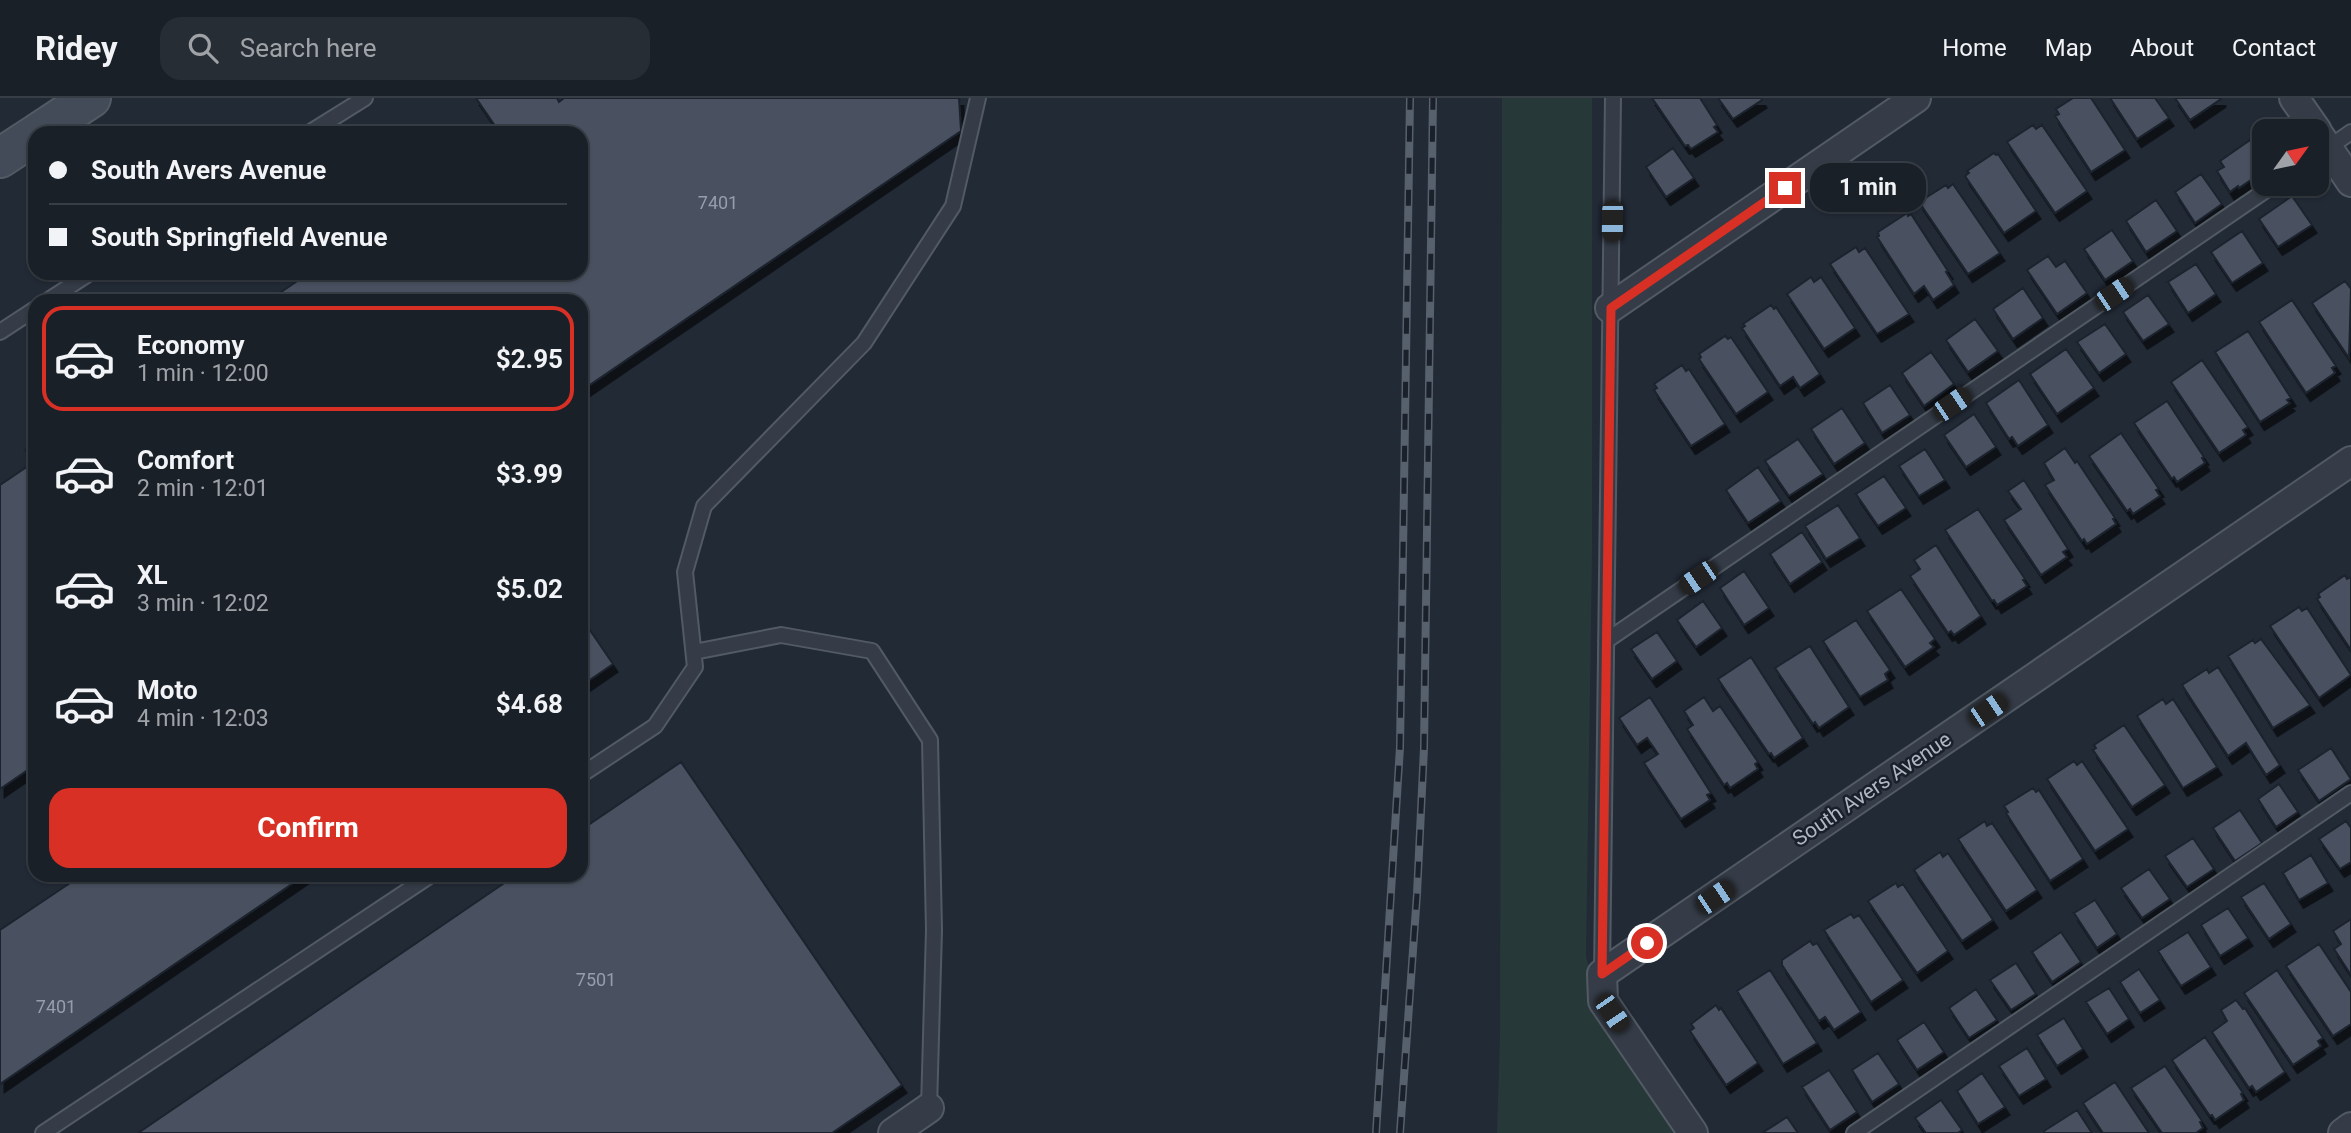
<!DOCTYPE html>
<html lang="en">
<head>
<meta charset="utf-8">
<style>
	:root { --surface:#1a2028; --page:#272d34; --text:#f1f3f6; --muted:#9fa3a8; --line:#383e45; --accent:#d93025 }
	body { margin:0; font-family:Roboto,sans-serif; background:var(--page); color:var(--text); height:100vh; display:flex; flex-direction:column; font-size:26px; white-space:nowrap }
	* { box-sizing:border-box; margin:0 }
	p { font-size:23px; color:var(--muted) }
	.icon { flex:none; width:38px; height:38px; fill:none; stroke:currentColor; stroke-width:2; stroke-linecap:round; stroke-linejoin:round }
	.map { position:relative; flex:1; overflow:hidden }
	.sheet { position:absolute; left:28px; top:196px; width:560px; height:588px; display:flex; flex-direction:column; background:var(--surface); border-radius:21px; box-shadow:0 2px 5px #0004,0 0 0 2px var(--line) }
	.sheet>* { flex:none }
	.top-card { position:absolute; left:28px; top:28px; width:560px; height:154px; border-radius:21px; box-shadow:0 2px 5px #0004,0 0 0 2px var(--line); display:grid; align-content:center; height:154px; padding:0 21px; background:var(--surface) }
	.needle { width:46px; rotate:57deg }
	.controls { position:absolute; left:2252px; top:21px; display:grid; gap:14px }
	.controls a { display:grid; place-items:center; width:77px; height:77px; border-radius:14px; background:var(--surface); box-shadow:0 2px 5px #0004,0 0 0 2px var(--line); font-size:35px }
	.end { position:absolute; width:32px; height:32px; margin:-16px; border:9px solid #d93025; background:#fff; box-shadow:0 0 0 4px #fff }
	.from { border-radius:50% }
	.bubble { position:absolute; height:49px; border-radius:21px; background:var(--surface); box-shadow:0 2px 5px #0004,0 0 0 2px var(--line); font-size:23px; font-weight:700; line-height:49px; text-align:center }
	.car { position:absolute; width:21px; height:42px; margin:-21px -10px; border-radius:9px; box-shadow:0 0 5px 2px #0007; background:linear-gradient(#222 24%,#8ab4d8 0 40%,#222 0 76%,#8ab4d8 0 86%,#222 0) }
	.top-card b { display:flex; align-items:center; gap:24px; height:66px; font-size:26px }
	.top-card b+b { border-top:2px solid var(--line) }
	.top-card i { width:18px; height:18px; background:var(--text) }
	ul { padding:12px 0 0; list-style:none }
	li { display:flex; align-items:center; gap:21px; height:105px; margin:0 14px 10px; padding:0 7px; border:4px solid transparent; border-radius:21px }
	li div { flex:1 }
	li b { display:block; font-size:26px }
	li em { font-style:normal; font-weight:700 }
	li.selected { border-color:var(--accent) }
	li>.icon { width:63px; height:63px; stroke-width:1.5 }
	.button { display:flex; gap:14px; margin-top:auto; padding:14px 21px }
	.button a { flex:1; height:80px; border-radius:21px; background:var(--accent); color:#fff; font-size:28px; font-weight:700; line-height:80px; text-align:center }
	header { display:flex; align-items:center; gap:42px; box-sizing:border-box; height:98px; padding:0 35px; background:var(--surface); border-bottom:2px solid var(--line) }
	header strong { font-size:33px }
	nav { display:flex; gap:38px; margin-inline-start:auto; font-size:24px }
	.search { width:490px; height:63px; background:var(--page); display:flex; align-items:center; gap:18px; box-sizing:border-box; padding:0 24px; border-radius:21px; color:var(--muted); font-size:26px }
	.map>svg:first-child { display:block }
</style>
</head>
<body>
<header>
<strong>Ridey</strong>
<div class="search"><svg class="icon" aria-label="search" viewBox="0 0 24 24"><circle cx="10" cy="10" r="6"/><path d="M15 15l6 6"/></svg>Search here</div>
<nav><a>Home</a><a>Map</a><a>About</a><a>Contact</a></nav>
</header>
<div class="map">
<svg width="2351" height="1035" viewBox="0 0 2351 1035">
	<defs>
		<filter id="shadow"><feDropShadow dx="4.5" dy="8" stdDeviation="0" flood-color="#0009"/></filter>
	</defs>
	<rect width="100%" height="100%" fill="#222a36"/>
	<!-- green -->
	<path fill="#273839" d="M1502 0H1592V457L1586 858 1599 908 1685 1035H1497L1500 937Z"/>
	<!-- building -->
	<path fill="#485160" stroke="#1c232d" stroke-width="2" filter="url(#shadow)" d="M476 0H557L559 4 564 0H959L961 33 581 293V203H268L309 175H581V35H500Z
		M1652 0H1700L1717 27 1714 29 1718 34 1691 51 1688 47 1685 48Z
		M1718 0H1761L1762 2 1733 21Z
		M2073 0H2091L2125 52 2091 74 2055 18 2059 16 2056 11Z
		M2110 0H2155L2169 20 2137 41Z
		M2175 0H2221V1L2190 22Z
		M2033 27 2036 31 2042 27 2087 93 2055 115 2007 44Z
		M2253 40 2264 58V73L2239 90 2238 88 2230 94 2217 73 2224 69 2220 63Z
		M1673 50 1694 80 1666 99 1646 69Z
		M1994 55 1996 57 1998 56 2036 113 2004 135 1965 78 1969 75 1967 73Z
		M2201 76 2222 106 2195 125 2175 94Z
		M1953 86 2000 155 1968 176 1919 104 1946 87 1948 90Z
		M2292 98 2312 127 2278 149 2259 121Z
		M2156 102 2177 133 2146 154 2126 123Z
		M1907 115 1908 118 1911 116 1948 173 1946 174 1954 187 1933 202 1924 188 1914 196 1877 139 1879 138 1878 134Z
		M2112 132 2133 163 2105 182 2084 151Z
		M2242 133 2263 165 2232 185 2211 154Z
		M1856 149 1859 154 1865 150 1909 216 1877 236 1830 166Z
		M2048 158 2056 169 2065 163 2087 195 2057 216 2027 172Z
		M2196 166 2216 196 2188 215 2168 184Z
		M1811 179 1814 184 1821 179 1855 230 1824 251 1787 196Z
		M2345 183 2351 191 2349 260 2312 205Z
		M2023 190 2043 220 2013 241 1993 211Z
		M2148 197 2169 226 2143 243 2123 214Z
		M2292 202 2336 268 2332 270 2335 275 2306 295 2259 224Z
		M1771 207 1774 211 1776 209 1820 276 1800 290 1793 279 1780 288 1742 230 1745 228 1743 226Z
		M1975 221 1998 253 1968 274 1946 242Z
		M2105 226 2126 256 2099 275 2077 244Z
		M2248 233 2291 300 2287 302 2290 305 2260 324 2215 254Z
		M1725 238 1728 241 1731 239 1768 294 1736 316 1699 261 1701 259 1699 256Z
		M2066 251 2094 290 2057 316 2030 276Z
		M1931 254 1954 286 1924 308 1902 275Z
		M2202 262 2248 329 2243 332 2246 337 2219 355 2171 284Z
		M1682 267 1686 273 1689 271 1725 326 1691 348 1654 292 1657 290 1654 286Z
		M2019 282 2048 327 2018 348 2012 339 2009 341 1986 305Z
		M1890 287 1910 317 1882 335 1863 305Z
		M2167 303 2204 359 2202 360 2205 365 2177 384 2174 379 2172 381 2134 325Z
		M1842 310 1865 345 1834 366 1811 331Z
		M1974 316 1996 349 1966 369 1944 337Z
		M2121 335 2159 391 2156 392 2160 398 2133 416 2130 411 2127 413 2089 358Z
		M1798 341 1823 376 1789 398 1765 363Z
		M35 345V667L0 691V387L34 364 25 352Z
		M2065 350 2075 365 2077 363 2115 420 2113 421 2116 426 2087 446 2084 441 2082 443 2045 387 2054 382 2044 365Z
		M1925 351 1945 382 1919 398 1899 368Z
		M1758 369 1781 403 1748 425 1726 392Z
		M1884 378 1906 410 1878 428 1856 396Z
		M2024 382 2068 451 2063 454 2067 459 2041 477 2004 422 2021 411 2008 393Z
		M1838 407 1860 440 1826 461 1805 428Z
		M1978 411 2025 481 2023 482 2027 488 1997 507 1994 502 1992 503 1945 432Z
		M1802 434 1822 464 1790 486 1770 456Z
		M1936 447 1981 518 1954 537 1951 533 1948 535 1910 478 1920 471 1914 462Z
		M1744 473 1769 510 1744 527 1720 490Z
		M2345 477 2347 481 2351 479V552L2317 501 2320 499 2318 496Z
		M1901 491 1935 541 1930 545 1934 549 1905 569 1867 513Z
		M1703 503 1722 530 1696 549 1677 522Z
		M2299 509 2302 513 2307 510 2351 577 2319 600 2270 528Z
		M581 519 613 566 581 588Z
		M1856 522 1890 572 1885 576 1888 582 1860 599 1823 543Z
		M1657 534 1677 563 1652 581 1631 551Z
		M2261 541 2310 607 2273 630 2228 558 2253 542 2255 545Z
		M1810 548 1849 609 1819 630 1815 624 1813 626 1775 570Z
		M1751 559 1803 640 1774 660 1771 655 1769 656 1718 581Z
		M2218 569 2280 667 2266 677 2246 645 2228 658 2182 587 2207 571 2209 575Z
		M1650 599 1711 695 1707 697 1710 702 1681 721 1644 665 1658 656 1647 640 1637 647 1619 620Z
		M1704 599 1713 613 1720 608 1758 664 1755 666 1758 671 1730 690 1727 685 1724 687 1687 631 1693 627 1684 613Z
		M2163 601 2166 606 2173 601 2217 669 2183 690 2137 618Z
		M2124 627 2165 687 2132 709 2093 652 2096 650 2094 647Z
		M2331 650 2351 681 2319 703 2298 672Z
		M2074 663 2077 667 2082 663 2128 731 2095 753 2047 681Z
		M681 664 902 987 832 1035H138L516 777H581V732Z
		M2279 686 2298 714 2276 729 2258 701Z
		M2033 690 2036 694 2039 692 2083 761 2050 783 2006 715 2008 714 2004 708Z
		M2240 712 2262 745 2235 763 2213 730Z
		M1985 723 1987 728 1992 725 2037 792 2006 813 1958 741Z
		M2346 723 2351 730V764L2340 771 2319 741Z
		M2193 740 2214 771 2187 789 2165 758Z
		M1940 754 1943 759 1948 755 1993 822 1962 843 1914 772Z
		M2311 757 2328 785 2299 802 2283 775Z
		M2149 771 2170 801 2142 820 2121 790Z
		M82 777H305L0 986V832Z
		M1896 785 1898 789 1903 786 1948 853 1917 875 1868 803Z
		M2264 785 2291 826 2269 841 2241 799Z
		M2095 802 2117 836 2097 850 2074 815Z
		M2228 810 2248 840 2220 858 2201 827Z
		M1851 816 1854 820 1859 817 1903 882 1871 904 1824 832Z
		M2351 821V877L2334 851 2341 846 2333 833Z
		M2061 834 2081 864 2052 884 2032 854Z
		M2188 834 2211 869 2181 888 2158 853Z
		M1810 843 1813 847 1817 845 1861 914 1834 932 1825 919 1819 923 1782 867V862Z
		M2319 846 2351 894V926L2333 938 2286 868Z
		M2016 865 2036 896 2011 912 1990 882Z
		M2139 871 2160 902 2140 915 2120 884Z
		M1770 872 1817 945 1783 966 1737 893Z
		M2277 872 2323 940 2318 943 2321 948 2293 967 2244 895Z
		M2109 890 2129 921 2107 936 2086 904Z
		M1976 891 1997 922 1969 940 1949 910Z
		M2236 902 2243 911 2245 910 2285 974 2256 994 2252 988 2249 990 2212 934 2227 923 2221 912Z
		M1716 907 1719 912 1721 910 1758 965 1726 987 1690 933 1694 930 1691 926Z
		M2064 920 2083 951 2057 968 2037 937Z
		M1924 924 1944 954 1917 972 1897 942Z
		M2205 939 2243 995 2241 996 2244 1002 2215 1022 2212 1017 2210 1018 2172 962Z
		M2027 950 2046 981 2019 998 1999 968Z
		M1878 955 1899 986 1872 1004 1852 972Z
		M2165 968 2202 1023 2200 1024 2203 1030 2196 1035H2162L2131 990Z
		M1829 972 1857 1014 1830 1032 1802 989Z
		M1982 975 2005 1009 1978 1026 1957 993Z
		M2115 984 2149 1035H2103L2083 1005Z
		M1941 1002 1962 1032 1958 1035H1926L1915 1020Z
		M2077 1012 2092 1035H2045L2044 1033Z
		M1787 1019 1798 1035H1762Z"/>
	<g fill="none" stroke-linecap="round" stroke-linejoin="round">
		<!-- lane casing -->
		<g stroke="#525a64" stroke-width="18">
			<path id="lane" d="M309 35 365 0
				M2324 53 2351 34
				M47 203 90 175
				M0 234 35 211
				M1606 543 2275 86
				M694 554 781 537 872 553 930 642 934 832 929 1010
				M581 677 655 628 695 569 685 474 704 408 864 245 953 108 978 0
				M1602 876 1613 0
				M43 1035 431 777
				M1854 1035 2351 695"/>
		</g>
		<!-- street casing -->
		<g stroke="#525a64" stroke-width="32">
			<path id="street" d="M2294 0 2317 33
				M2317 34 2351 84
				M1610 210 1916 0
				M893 1035 929 1010
				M1693 1035 1603 903 1602 876 2351 363
				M2343 1035 2351 1029"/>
		</g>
		<!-- secondary casing -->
		<g stroke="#525a64" stroke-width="42">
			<path id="secondary" d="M38 35 91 0
				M0 60 35 37"/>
		</g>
		<!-- lane -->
		<use href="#lane" stroke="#353c47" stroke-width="14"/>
		<!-- street -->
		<use href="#street" stroke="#353c47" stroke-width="28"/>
		<!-- secondary -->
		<use href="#secondary" stroke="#434b59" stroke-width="38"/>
		<!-- rail casing -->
		<g stroke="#57606d" stroke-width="8">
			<path id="rail" d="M1376 1035 1400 649 1410 0
				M1400 1035 1417 796 1424 650 1433 0"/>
		</g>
		<!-- rail -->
		<use href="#rail" stroke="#1a212b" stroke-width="5" stroke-dasharray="16" stroke-linecap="butt"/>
	</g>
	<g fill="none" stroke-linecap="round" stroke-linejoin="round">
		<!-- route -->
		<path stroke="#d93025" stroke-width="9" d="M1647 845 1602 876 1611 210 1785 90"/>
	</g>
	<g text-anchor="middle" stroke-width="5" stroke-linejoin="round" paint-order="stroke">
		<!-- number labels -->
		<g font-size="18" fill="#959eaa">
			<text x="718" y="111">7401</text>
			<text x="596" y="888">7501</text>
			<text x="56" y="915">7401</text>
		</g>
		<!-- street labels -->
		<g font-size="21" fill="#afb7c3" stroke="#1a212b">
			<text transform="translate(1872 691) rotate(-34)" y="7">South Avers Avenue</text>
		</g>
	</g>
</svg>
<div class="controls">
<a><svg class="needle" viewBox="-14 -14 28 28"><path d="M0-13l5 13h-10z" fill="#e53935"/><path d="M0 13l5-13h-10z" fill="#9fa3a8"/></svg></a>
</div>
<i class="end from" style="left:1647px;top:845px"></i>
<i class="end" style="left:1785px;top:90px"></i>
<div class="bubble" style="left:1810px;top:65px;width:116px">1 min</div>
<i class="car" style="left:1612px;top:123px;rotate:181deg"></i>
<i class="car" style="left:2114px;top:196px;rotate:56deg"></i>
<i class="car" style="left:1952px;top:306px;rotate:56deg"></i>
<i class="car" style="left:1698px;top:480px;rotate:236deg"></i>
<i class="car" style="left:1988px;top:612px;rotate:56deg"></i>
<i class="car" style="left:1715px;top:799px;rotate:56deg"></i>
<i class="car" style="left:1612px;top:915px;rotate:146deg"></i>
<div class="top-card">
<b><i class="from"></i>South Avers Avenue</b>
<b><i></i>South Springfield Avenue</b>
</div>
<section class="sheet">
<ul>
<li class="selected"><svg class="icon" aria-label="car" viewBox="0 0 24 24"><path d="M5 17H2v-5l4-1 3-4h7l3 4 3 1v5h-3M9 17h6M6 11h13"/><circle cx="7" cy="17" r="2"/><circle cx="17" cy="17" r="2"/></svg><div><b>Economy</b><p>1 min · 12:00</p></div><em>$2.95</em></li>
<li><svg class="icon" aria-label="car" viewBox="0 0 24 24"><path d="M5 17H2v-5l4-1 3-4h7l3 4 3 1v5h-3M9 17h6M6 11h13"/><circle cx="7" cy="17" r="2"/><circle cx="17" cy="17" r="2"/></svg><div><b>Comfort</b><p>2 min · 12:01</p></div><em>$3.99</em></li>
<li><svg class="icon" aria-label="car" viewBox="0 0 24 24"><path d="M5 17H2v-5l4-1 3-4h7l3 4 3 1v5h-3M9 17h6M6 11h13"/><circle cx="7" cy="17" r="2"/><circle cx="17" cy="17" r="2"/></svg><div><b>XL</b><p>3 min · 12:02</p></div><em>$5.02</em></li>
<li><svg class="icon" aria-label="car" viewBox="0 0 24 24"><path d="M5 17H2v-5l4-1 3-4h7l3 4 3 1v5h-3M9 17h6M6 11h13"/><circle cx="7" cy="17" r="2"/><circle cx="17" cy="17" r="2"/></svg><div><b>Moto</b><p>4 min · 12:03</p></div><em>$4.68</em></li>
</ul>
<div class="button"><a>Confirm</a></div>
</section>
</div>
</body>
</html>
